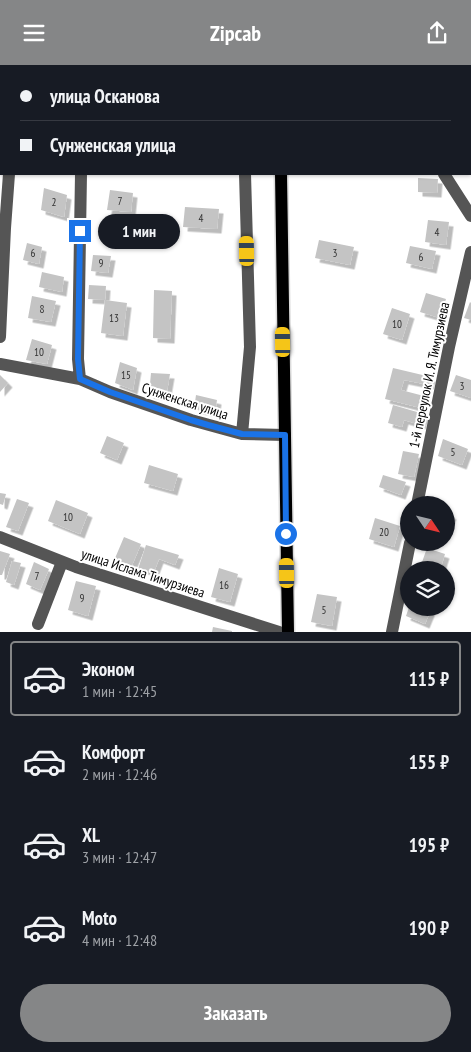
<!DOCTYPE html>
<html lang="ru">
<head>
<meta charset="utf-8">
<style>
	:root { --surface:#171b24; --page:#20242c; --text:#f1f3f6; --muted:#9ea1a6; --line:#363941; --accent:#858687 }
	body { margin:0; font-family:"PT Sans Narrow",sans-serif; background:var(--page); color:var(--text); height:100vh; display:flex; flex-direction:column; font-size:19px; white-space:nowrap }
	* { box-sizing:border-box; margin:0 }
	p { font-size:16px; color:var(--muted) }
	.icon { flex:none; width:28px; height:28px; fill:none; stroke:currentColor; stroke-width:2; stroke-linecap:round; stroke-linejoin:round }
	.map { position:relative; height:567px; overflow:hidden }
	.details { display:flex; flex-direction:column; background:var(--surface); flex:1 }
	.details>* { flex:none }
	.guide { position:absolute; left:0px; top:0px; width:471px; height:110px; box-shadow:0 1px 4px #0004; display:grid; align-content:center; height:110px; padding:0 20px; background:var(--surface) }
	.needle { width:32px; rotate:125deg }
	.tools { position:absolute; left:400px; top:431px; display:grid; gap:10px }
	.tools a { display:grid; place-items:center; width:55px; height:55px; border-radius:50%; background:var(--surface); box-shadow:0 1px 4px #0004; font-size:25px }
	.end { position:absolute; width:22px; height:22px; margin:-11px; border:6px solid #1a73e8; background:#fff; box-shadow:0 0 0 2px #fff }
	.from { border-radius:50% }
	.bubble { position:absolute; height:35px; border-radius:18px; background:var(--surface); box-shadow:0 1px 4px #0004; font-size:16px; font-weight:700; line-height:35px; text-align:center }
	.car { position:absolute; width:15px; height:30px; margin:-15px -8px; border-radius:6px; box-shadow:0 0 4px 1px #0007; background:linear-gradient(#f5c518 24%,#345 0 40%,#f5c518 0 76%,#345 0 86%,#f5c518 0) }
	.guide b { display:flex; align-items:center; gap:18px; height:48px; font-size:19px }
	.guide b+b { border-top:1px solid var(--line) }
	.guide i { width:12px; height:12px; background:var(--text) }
	ul { padding:9px 0 0; list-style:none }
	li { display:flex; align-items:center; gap:15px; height:75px; margin:0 10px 8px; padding:0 10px; border:2px solid transparent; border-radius:5px }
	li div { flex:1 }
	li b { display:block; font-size:19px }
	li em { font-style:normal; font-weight:700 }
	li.active { border-color:var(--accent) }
	li>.icon { width:45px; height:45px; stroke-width:1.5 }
	.cta { display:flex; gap:10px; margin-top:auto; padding:10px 20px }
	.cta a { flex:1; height:58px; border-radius:30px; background:var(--accent); color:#fff; font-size:20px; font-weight:700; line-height:58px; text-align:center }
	header { display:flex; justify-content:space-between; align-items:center; height:65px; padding:0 20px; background:var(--accent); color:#fff; font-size:22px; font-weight:700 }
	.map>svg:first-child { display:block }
</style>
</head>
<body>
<header><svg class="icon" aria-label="menu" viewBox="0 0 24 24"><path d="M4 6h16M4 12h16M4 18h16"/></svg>Zipcab<svg class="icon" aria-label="share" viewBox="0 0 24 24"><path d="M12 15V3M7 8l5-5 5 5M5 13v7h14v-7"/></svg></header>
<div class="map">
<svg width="471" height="567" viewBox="0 0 471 567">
	<defs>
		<filter id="shadow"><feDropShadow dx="4.5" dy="4.5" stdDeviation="0" flood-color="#0004"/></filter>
	</defs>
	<rect width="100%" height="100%" fill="#fff"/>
	<!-- building -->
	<path fill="#c4c4c4" filter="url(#shadow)" d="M418 113 438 114 437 128 418 127Z
		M44 123 67 130 64 152 41 145Z
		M110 125 133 128 131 147 107 145Z
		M185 142 219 144 217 164 183 162Z
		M428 155 449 157 446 180 425 177Z
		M319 175 354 182 350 200 315 193Z
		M27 178 42 182 39 199 23 195Z
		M410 181 436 186 432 204 406 198Z
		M93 190 111 191 108 208 91 206Z
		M42 207 64 212 62 227 39 222Z
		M89 220 106 221 105 235 88 234Z
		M154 225 172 226 170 274 153 273Z
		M426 228 446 234 440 253 420 247Z
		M32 231 56 236 51 257 28 253Z
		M105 235 127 238 123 271 101 268Z
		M470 237 471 238V255L464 253Z
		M392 243 410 249 402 275 383 269Z
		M32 274 52 280 47 299 26 295Z
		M120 297 137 303 133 325 115 318Z
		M393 303 431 312 429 320 404 315 401 325 424 331 421 343 385 334Z
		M151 308 170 309 166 332 149 329Z
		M0 310 8 318 0 327Z
		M456 310 471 315V333L450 326Z
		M196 330 217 335 215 348 194 344Z
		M393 340 424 349 421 360 404 355 402 362 388 358Z
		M107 371 124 378 117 395 100 388Z
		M443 374 468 384 462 400 438 391Z
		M403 386 419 389 414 412 398 409Z
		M149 400 178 409 173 426 144 418Z
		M383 410 406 417 401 430 379 422Z
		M0 428 6 429 3 440 0 439Z
		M17 434 29 438 18 466 6 462Z
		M56 435 88 448 80 469 48 456Z
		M446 448 452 450 446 464Z
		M375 453 400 461 394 482 369 474Z
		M124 472 141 479 130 505 113 498Z
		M146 480 179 490 175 500 159 494 154 507 138 504Z
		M427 483 445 489 440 505H435L421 500Z
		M0 486 10 489 2 510H0Z
		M12 496 21 498 14 520 6 517Z
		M34 497 49 504 40 525 26 519Z
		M219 503 238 509 230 537 211 532Z
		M76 516 96 521 88 551 68 545Z
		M317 529 337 532 332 561 311 557Z
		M409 542H432L425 559 406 551Z
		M213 562 232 566V567H212Z"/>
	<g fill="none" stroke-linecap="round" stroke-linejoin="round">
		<!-- major casing -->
		<g stroke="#dbdbdb" stroke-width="15">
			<path id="major" d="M279 0V1
				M281 109 288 567"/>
		</g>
		<!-- minor -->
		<path stroke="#555" stroke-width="12" d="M77 0V1
			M242 0V1
			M452 0 453 1
			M30 1V0
			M470 23 471 24
			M0 62H1
			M444 109 471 151
			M0 272 5 163 9 109
			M0 299 80 314 110 327 191 355 242 369 285 370
			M80 314 78 294 81 109
			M242 369 250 282 245 109
			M417 440 449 282 471 187
			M0 472 76 502 279 567
			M38 559 62 497
			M392 567 410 478"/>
		<!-- major -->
		<use href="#major" stroke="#000" stroke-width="12"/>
	</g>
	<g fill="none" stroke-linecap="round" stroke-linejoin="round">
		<!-- route -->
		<path stroke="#1a73e8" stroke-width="6" d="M80 166 78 294 80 314 110 327 191 355 208 360 242 369 285 370 286 469"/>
	</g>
	<g text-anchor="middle" stroke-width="4" stroke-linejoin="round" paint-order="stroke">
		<!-- number labels -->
		<g font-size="11" fill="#313131">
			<text x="120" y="140">7</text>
			<text x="54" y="141">2</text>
			<text x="201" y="157">4</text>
			<text x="437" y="171">4</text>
			<text x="33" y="192">6</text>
			<text x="335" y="192">3</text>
			<text x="421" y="196">6</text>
			<text x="101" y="202">9</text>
			<text x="42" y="248">8</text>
			<text x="114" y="257">13</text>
			<text x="397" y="263">10</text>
			<text x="39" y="291">10</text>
			<text x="126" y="314">15</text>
			<text x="462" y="325">3</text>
			<text x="453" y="391">5</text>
			<text x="68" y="456">10</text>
			<text x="384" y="471">20</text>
			<text x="37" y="515">7</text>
			<text x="224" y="524">16</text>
			<text x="82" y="537">9</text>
			<text x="324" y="549">5</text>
		</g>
		<!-- street labels -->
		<g font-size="14" fill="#000" stroke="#fff">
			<text transform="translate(429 310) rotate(-78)" y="5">1-й переулок И. Я. Тимурзиева</text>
			<text transform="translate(185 336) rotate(18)" y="5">Сунженская улица</text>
			<text transform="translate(143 508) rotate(18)" y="5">улица Ислама Тимурзиева</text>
		</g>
	</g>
</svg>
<div class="tools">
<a><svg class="needle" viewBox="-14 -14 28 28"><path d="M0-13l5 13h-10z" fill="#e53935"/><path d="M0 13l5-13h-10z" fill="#9ea1a6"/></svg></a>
<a><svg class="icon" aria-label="layers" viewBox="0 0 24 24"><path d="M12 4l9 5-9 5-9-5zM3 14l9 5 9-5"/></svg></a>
</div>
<i class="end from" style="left:286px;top:469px"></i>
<i class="end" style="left:80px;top:166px"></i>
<div class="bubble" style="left:98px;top:149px;width:82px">1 мин</div>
<i class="car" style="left:247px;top:186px;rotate:359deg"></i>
<i class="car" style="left:283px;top:277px;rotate:359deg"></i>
<i class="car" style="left:287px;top:508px;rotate:359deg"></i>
<div class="guide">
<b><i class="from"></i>улица Осканова</b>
<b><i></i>Сунженская улица</b>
</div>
</div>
<section class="details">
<ul>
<li class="active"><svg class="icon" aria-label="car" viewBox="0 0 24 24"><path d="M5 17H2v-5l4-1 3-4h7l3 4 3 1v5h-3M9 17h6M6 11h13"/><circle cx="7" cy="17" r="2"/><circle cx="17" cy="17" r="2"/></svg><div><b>Эконом</b><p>1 мин · 12:45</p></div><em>115 ₽</em></li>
<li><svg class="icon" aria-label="car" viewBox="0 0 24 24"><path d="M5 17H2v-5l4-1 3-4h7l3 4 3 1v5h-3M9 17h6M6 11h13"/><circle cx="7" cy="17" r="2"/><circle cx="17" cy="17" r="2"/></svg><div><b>Комфорт</b><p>2 мин · 12:46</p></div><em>155 ₽</em></li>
<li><svg class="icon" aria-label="car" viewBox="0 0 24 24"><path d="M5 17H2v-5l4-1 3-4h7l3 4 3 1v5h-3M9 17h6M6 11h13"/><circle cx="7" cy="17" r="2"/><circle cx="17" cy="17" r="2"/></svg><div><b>XL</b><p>3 мин · 12:47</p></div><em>195 ₽</em></li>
<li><svg class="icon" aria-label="car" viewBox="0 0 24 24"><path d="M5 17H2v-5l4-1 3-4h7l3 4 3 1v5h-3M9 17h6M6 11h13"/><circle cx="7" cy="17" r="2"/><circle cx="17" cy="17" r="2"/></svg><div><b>Moto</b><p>4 мин · 12:48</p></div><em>190 ₽</em></li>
</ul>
<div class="cta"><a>Заказать</a></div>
</section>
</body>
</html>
